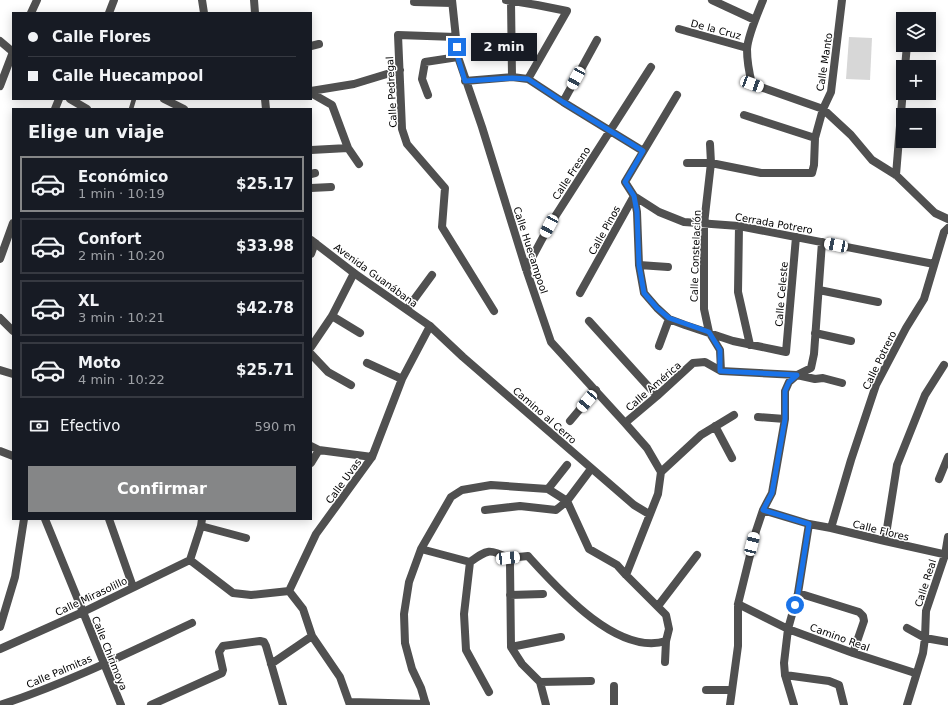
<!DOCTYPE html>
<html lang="es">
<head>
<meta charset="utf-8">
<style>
	:root { --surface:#171b24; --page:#20242c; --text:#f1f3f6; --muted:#9ea1a6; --line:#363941; --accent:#858687 }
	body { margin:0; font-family:"DejaVu Sans",sans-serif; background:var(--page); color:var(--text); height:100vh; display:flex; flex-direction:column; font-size:15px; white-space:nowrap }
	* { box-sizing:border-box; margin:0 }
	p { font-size:13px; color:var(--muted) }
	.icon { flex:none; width:22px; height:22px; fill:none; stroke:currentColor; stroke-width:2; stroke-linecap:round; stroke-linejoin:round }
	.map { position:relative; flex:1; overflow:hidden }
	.panel { position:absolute; left:12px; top:108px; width:300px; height:412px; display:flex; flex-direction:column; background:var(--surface); border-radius:0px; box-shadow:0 2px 10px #0003 }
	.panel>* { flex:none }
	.hud { position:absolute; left:12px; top:12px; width:300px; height:88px; border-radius:0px; box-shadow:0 2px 10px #0003; display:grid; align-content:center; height:88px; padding:0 16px; background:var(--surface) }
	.tools { position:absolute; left:896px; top:12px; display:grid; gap:8px }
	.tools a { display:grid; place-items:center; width:40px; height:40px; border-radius:0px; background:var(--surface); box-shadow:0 2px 10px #0003; font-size:20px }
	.end { position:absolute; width:18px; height:18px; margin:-9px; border:5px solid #1a73e8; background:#fff; box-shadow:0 0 0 2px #fff }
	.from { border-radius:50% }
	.bubble { position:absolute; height:28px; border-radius:0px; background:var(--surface); box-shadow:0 2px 10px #0003; font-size:13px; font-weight:700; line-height:28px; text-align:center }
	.car { position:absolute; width:12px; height:24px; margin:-12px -6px; border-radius:5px; box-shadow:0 0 3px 1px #0007; background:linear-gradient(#fff 24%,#345 0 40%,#fff 0 76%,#345 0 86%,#fff 0) }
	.hud b { display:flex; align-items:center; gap:14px; height:38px; font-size:15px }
	.hud b+b { border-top:1px solid var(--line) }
	.hud i { width:10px; height:10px; background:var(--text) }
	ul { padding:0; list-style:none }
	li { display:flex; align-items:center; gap:12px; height:56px; margin:0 8px 6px; padding:0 8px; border:2px solid var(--line); border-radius:0px }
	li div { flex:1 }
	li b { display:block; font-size:15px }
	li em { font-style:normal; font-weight:700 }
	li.current { border-color:var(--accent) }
	li>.icon { width:36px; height:36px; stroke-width:1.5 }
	h2 { padding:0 16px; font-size:18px; line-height:48px }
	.pay { display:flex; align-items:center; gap:10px; height:44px; padding:0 16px; font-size:15px }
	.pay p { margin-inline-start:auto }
	.cta { display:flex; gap:8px; margin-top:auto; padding:8px 16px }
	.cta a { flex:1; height:46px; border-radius:0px; background:var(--accent); color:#fff; font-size:16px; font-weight:700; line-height:46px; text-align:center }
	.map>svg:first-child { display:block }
</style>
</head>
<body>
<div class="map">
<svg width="948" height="705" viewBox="0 0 948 705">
	<rect width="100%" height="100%" fill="#fff"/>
	<!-- green -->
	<path fill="#d7d7d7" d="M849 37 872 38 870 80 846 79Z"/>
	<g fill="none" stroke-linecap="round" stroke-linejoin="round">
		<!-- service -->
		<path stroke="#505050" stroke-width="4.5" d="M131 109 134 99"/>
		<!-- minor -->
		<path stroke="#505050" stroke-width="8" d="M202 0 204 13
			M254 0 255 13
			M452 0 458 57 482 127 526 269 551 342 625 423 647 448 661 472
			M506 0 537 5 567 11 528 79
			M712 0 755 20
			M763 0C758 13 748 35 747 49 747 61 749 72 752 84L823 109 851 135 872 160 896 175 935 213 948 219
			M511 1 512 77
			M414 2 452 3
			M31 13 37 0
			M109 13 114 0
			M679 29 747 48
			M456 37 398 35 402 129 407 144 445 188 442 227 494 311
			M311 46 319 44
			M905 67 907 45
			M465 81 512 77 528 79 563 102 643 151
			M0 86 13 52
			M311 91 354 84 400 70
			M311 93 332 105 348 148 359 164
			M428 95 422 79 425 62 458 57
			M677 95 625 182 634 196 637 212 639 265 644 293 657 308 669 319 685 325 733 341 786 352 796 237
			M164 99 184 109
			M265 99 266 109
			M563 102 597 40
			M55 109 59 99
			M744 115 815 138
			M710 144 711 163 704 224V309L709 332 720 350 721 371
			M311 150 348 148
			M687 163H711L761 173H812L814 165 815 138 823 109 831 92 842 0
			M311 174 315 173
			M896 175 903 89
			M311 188 331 187
			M634 196 659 212 684 222 739 226 934 264
			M739 226 738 292 750 345
			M311 254 315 243
			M0 259 13 223
			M639 265 668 267
			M526 269 549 226 651 67
			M819 290 878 302
			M580 293 634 196
			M407 309 432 275
			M332 316 360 333
			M0 318 13 331
			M589 321 657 396
			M815 333 851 341
			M659 346 669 319
			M311 347 332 316 354 273
			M311 354 328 372 351 385
			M367 363 402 379
			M0 370 13 374
			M758 417 785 419
			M570 421 596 390
			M625 423 657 396 693 363 705 362 721 371 797 375 815 379 823 378 842 383
			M715 426 732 458
			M311 446 319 450 372 457
			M0 451 13 456
			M311 463 319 450
			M661 472 701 435 734 415
			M939 479 948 457
			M548 489 567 465
			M485 510 520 506 556 510 567 501 591 469
			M763 510 809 524 831 528 885 541 948 555
			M45 519 121 705
			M109 519 133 587
			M201 526 246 538
			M831 528 851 460 876 385 906 328 924 299 944 232 948 228
			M885 541 897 465 925 395 944 365
			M421 549 470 562C487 550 489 548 508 558L510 564 511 647 522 664 540 682 546 705
			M508 558 528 556C558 589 617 656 666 641L669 629 666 615 626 575 617 565 589 549 567 501
			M190 560 233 593 251 595 289 591
			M190 560 201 526 202 519
			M470 562 464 614 466 650 489 692
			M626 575 658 494 661 472
			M289 591 316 534 372 457 402 379 430 326 463 357 634 505 649 514
			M289 591 303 609 312 636 340 677 350 705
			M798 593 859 612 863 616 864 621 853 653
			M510 595 543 594
			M738 604 788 629 853 653 915 673
			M658 606 697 555
			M0 627 15 577 24 519
			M907 628 925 638 948 642
			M511 647 561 637
			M0 649 83 612 190 560
			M665 662 666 641
			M271 664 312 636
			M785 675 829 681 839 685 844 705
			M540 682 591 681
			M614 686V705
			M706 690H732
			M350 702 426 704
			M0 705C65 684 130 652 192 623
			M151 705 222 673 223 670 219 652 223 646 260 641 264 642 266 646 283 705
			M426 705 421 688 412 669 405 643 404 614 409 582 421 549 451 497 462 490 491 485 548 489 567 501
			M730 705 738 646V604L756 531 763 510 772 493 785 419V391L789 382 797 375 811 368 814 354 822 242
			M794 705 785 675 784 663 788 629 798 593 809 524
			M907 705 923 653 925 638 926 611 945 555 948 537"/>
		<!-- tertiary -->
		<path stroke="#505050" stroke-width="8" d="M0 41 13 52
			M70 99 87 109
			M311 240 354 273 430 326"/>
	</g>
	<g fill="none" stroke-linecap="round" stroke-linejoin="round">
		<!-- route -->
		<path stroke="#1a73e8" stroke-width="5" d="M457 47 458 58 465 81 512 78 528 79 563 102 643 151 625 182 634 196 637 212 639 265 644 293 657 308 669 318 709 332 720 350V371L797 375 789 382 785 391V419L772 493 763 510 809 524 798 593 795 605"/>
	</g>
	<g text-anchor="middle" stroke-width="3" stroke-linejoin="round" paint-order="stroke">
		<!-- street labels -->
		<g font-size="10" fill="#000" stroke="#fff">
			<text transform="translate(716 29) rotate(15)" y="4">De la Cruz</text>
			<text transform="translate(824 62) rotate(-81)" y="4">Calle Manto</text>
			<text transform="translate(391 92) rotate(-93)" y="4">Calle Pedregal</text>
			<text transform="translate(571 173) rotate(-57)" y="4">Calle Fresno</text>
			<text transform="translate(774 223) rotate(10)" y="4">Cerrada Potrero</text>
			<text transform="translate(604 230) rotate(-61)" y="4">Calle Pinos</text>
			<text transform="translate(531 250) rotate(72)" y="4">Calle Huecampool</text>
			<text transform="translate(695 256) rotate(-88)" y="4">Calle Constelación</text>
			<text transform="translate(376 275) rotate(36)" y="4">Avenida Guanábana</text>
			<text transform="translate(781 294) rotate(-85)" y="4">Calle Celeste</text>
			<text transform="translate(879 360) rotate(-64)" y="4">Calle Potrero</text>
			<text transform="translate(653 386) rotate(-41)" y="4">Calle América</text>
			<text transform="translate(545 415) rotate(41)" y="4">Camino al Cerro</text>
			<text transform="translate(343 481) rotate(-54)" y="4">Calle Uvas</text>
			<text transform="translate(881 530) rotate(14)" y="4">Calle Flores</text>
			<text transform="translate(925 583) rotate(-72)" y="4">Calle Real</text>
			<text transform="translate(91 596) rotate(-25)" y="4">Calle Mirasolillo</text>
			<text transform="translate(840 637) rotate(20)" y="4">Camino Real</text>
			<text transform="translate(110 653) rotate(68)" y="4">Calle Chirimoya</text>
			<text transform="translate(59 671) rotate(-23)" y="4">Calle Palmitas</text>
		</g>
	</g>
</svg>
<div class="tools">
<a><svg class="icon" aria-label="layers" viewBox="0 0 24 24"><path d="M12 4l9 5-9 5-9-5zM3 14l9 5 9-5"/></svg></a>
<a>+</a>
<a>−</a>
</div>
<i class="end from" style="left:795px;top:605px"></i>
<i class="end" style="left:457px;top:47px"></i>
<div class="bubble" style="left:471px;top:33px;width:66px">2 min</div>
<i class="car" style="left:576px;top:78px;rotate:209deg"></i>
<i class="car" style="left:752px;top:84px;rotate:110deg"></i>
<i class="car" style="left:549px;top:226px;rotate:208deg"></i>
<i class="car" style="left:836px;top:245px;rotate:281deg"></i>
<i class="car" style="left:587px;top:401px;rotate:220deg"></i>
<i class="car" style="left:752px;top:544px;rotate:14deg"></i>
<i class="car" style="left:508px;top:558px;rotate:84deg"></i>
<div class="hud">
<b><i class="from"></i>Calle Flores</b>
<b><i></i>Calle Huecampool</b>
</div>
<section class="panel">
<h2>Elige un viaje</h2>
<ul>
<li class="current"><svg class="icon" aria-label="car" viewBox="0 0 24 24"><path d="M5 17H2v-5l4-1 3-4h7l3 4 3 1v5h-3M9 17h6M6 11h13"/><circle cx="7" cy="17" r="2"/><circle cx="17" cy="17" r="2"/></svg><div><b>Económico</b><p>1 min · 10:19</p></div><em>$25.17</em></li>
<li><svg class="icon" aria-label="car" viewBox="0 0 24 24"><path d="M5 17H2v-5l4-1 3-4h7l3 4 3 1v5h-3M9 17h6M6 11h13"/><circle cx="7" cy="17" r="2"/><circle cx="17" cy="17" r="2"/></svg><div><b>Confort</b><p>2 min · 10:20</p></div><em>$33.98</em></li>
<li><svg class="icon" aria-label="car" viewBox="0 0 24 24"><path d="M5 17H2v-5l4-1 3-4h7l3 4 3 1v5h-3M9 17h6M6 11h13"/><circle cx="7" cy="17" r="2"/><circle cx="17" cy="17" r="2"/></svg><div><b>XL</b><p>3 min · 10:21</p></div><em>$42.78</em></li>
<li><svg class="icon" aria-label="car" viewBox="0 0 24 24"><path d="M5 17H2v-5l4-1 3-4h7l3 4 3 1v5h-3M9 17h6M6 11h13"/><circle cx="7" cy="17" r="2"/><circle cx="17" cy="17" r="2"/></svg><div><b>Moto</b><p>4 min · 10:22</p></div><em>$25.71</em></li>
</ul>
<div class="pay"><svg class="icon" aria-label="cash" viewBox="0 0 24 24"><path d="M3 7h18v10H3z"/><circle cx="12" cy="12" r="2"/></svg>Efectivo<p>590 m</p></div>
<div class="cta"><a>Confirmar</a></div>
</section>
</div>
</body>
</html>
